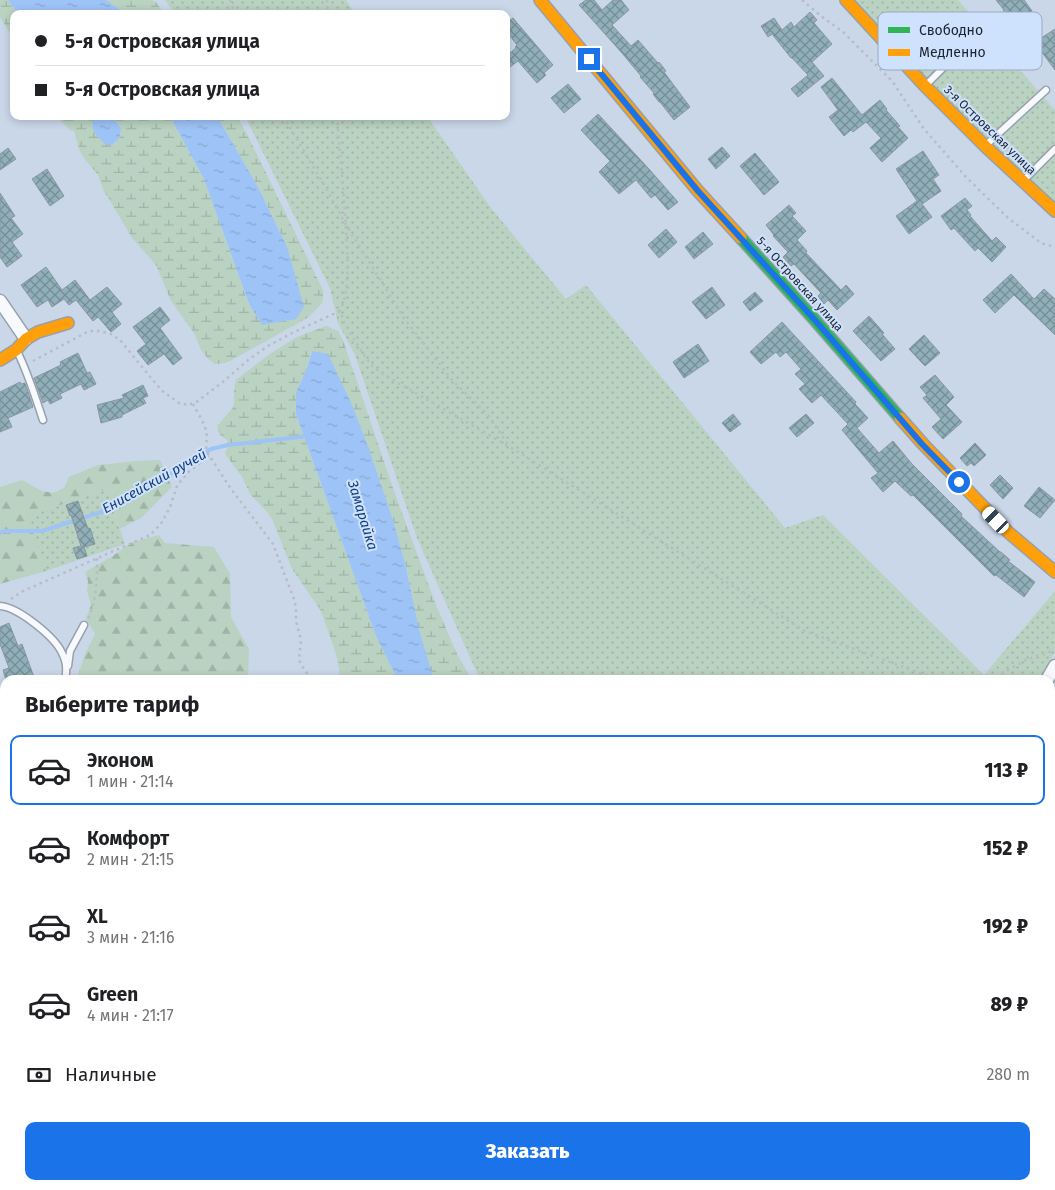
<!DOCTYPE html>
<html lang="ru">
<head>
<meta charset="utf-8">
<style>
	:root { --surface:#fff; --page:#f6f6f6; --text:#202124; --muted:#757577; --line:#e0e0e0; --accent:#1a73e8 }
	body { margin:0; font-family:"Fira Sans",sans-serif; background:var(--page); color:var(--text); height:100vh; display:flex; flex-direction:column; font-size:19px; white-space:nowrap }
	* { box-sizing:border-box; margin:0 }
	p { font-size:16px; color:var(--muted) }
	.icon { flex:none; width:28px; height:28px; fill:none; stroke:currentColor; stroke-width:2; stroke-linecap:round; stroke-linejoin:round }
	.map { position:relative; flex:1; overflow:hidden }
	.sheet { position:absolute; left:0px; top:675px; width:1055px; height:515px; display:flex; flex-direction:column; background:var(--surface); border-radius:15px 15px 0 0; box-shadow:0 2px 8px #0003 }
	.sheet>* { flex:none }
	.banner { position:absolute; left:10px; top:10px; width:500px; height:110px; border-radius:10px; box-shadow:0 2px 8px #0003; display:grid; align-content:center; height:110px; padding:0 25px; background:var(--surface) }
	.end { position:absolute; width:22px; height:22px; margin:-11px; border:6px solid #1a73e8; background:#fff; box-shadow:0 0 0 2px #fff }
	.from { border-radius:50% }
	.car { position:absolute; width:15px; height:30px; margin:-15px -8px; border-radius:6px; box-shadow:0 0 4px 1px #0007; background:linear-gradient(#fff 24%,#345 0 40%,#fff 0 76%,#345 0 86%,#fff 0) }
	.banner b { display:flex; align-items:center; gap:18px; height:48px; font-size:19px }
	.banner b+b { border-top:1px solid var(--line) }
	.banner i { width:12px; height:12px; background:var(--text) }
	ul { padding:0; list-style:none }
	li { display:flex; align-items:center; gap:15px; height:70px; margin:0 10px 8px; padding:0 15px; border:2px solid transparent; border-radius:10px }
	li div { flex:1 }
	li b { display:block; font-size:19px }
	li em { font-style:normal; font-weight:800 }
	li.selected { border-color:var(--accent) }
	li>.icon { width:45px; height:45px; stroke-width:1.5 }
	h2 { padding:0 25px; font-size:22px; line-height:60px }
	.pay { display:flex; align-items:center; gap:12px; height:55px; padding:0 25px; font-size:19px }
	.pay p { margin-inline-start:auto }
	.button { display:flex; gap:10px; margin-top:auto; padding:10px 25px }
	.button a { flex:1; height:58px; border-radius:10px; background:var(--accent); color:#fff; font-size:20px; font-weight:800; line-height:58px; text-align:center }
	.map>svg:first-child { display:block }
</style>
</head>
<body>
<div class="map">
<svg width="1055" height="1190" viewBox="0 0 1055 1190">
	<defs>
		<pattern id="green-dots" width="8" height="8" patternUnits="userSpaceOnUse" patternTransform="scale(1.25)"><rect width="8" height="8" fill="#bad2c1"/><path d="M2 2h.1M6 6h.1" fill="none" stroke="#9fb4a6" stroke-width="1.8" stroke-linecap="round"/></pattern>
		<pattern id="forest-firs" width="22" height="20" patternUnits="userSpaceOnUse" patternTransform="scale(1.25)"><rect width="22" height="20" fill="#bad2c1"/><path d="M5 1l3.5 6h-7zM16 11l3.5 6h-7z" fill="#9fb4a6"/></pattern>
		<pattern id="wetland-marsh" width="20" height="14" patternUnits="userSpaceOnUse" patternTransform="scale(1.25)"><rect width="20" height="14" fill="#bad2c1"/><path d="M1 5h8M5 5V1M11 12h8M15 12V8" fill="none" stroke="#9fb4a6"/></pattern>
		<pattern id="water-ripples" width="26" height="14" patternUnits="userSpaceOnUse" patternTransform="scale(1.25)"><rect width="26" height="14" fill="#9ec3f6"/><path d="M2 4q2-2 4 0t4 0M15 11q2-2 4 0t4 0" fill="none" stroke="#88a7d3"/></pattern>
		<pattern id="building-cross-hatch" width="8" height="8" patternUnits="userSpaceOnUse" patternTransform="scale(1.25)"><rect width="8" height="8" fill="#90afb8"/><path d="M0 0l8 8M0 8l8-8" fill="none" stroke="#758e96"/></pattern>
	</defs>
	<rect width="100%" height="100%" fill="#cad7e9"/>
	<!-- green -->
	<path fill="url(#green-dots)" d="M165 0H346L355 14H175Z
		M855 0H958L1055 110V204L943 96Z
		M245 116H427L491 208 566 299 586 285 785 528 823 515 984 675 1055 591V652L1038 680H483L477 673 417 538 355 355 338 323 330 288Z
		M106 489 125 544 46 571 27 516Z
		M1055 826V1190H927L924 1185H1050V827Z
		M83 1185H393L387 1190H85Z"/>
	<!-- forest -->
	<path fill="url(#forest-firs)" d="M160 460 172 487 141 518 120 529 106 489 28 516 46 571 0 584V487L22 480 42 491 53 493 64 488 69 477 98 465 136 461Z
		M159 535 165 543 214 547 230 574 231 617 249 649 248 680H81L78 674 86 652 95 634 86 619 91 605 87 591 88 581 85 572 111 557 133 542Z
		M790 1185H909L912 1190H796Z"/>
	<!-- wetland -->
	<path fill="url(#wetland-marsh)" d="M0 0H8L18 14H14V40L0 17Z
		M106 0H152L157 3 164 14H126Z
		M56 116H101L97 117 115 144 120 136 121 128 111 116H168L172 120 204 179 249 305 287 247 259 189 217 116H237L247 134 323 290V299L322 303 309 317 232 360 225 363 215 364 208 359 201 350 194 333 171 301 156 265 132 238 109 199 104 192 98 175 83 157 79 149 74 131 70 130Z
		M326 326 338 331 343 340 395 494 436 605 457 654 472 680H434L419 629 405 563 393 520 369 449 353 407 311 351 306 371 296 392V414L376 636 398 680H339V669L336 654 321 611 292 569 273 521 268 513 250 494 242 477 225 454 228 445 227 440 220 435 217 426 232 409 234 404V389L236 380 271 353 297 337Z
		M571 1185H727L723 1190H571Z"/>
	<!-- water -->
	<path fill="url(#water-ripples)" d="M8 0H106L126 14H18Z
		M111 116 121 128C120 139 118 143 107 146 99 138 90 132 93 120L97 117Z
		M168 116H217L259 189 287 247 304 307 296 319 262 325 249 304 204 179 172 120Z
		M312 351 328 354 353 407 369 449 393 520 405 563 419 629 434 680H398L376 636 296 414V392L306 371Z
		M504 1185H571V1190H510Z"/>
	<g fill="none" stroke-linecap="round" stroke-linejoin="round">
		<!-- stream -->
		<path stroke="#9ec3f6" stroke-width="4" d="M0 533 4 531H42L101 512 156 483 211 449 228 445 309 436"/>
	</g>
	<!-- building -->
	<path fill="url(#building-cross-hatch)" stroke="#8998a0" d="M586 0H594L602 10 613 0H621L629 10 612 25 631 46 638 40 658 63 659 62 666 71 664 72 690 107 674 120 660 102H659L653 94 654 93 640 77 641 76 622 53 579 5Z
		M996 0H1024L1032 11 1025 16 1030 22 1019 30 1003 10H1004Z
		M810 12 817 20 814 23 832 44 812 62 824 76 798 97 791 89 808 75 792 58H791L772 34 768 37 761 26 774 18 782 30 791 22 794 27Z
		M513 18 553 65 544 73 546 75 537 83 518 61 506 70V56L516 48 515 47 517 45 506 31V23Z
		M1055 29V70L1041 51 1038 53 1032 44Z
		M832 78 862 115 880 100 887 109 886 110 900 126 898 127 908 138 882 162 870 148 881 138 866 122 853 132 851 130 844 136 829 117 838 110 821 87Z
		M568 84 581 99 564 113 551 98Z
		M598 114 649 169 678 202 668 210 655 195 651 198 636 180 619 194 599 172 610 161 581 130Z
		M722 147 730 156 716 169 708 159Z
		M8 148 16 159 0 170V154Z
		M923 151 939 175 933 179 941 191 922 204 932 217 909 234 896 216 917 201 896 169Z
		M755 153 779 182 764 195 740 166Z
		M47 169 64 196 50 206 32 179Z
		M0 193 15 216 11 218 23 234 12 242 22 256 7 267 0 257Z
		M965 198 972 206 967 210 971 215 970 216 992 241 996 237 1006 247 992 262 978 248 975 251 954 228 951 230 941 216Z
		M789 205 796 213 792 216 806 231 797 240 807 251 806 253 841 290 846 285 854 294 837 310 828 300 824 304 818 296 821 293 794 264 791 266 783 257 788 252 773 236 774 235 766 225Z
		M666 229 677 242 659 258 648 245Z
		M703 232 713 244 694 259 685 247Z
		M46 267 62 290 75 280 90 300 107 287 122 304 112 312 121 324 111 332 98 317 93 321 76 300 69 305 64 299 52 307 48 300 37 307 21 285Z
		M1011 274 1034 299 1044 289 1055 299V335L1014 295 995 313 983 300Z
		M712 287 725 305 706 319 692 302Z
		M755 292 763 301 750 311 743 302Z
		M160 307 170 320 160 328 182 358 173 365 164 354 148 365 137 351 146 344 133 327Z
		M869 316 884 333 882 334 895 349 881 361 853 331Z
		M782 322 856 402 855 404 868 418 857 428 879 453 893 441 912 464 962 514 961 516 1000 552H1001L1010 560 1008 561 1035 582 1024 597 996 575 994 576 913 495 911 496 895 481 883 492 871 478 878 473 842 430 848 424 821 395 812 403 799 389 805 384 795 374 801 369 786 352 780 357 776 352 761 364 750 352Z
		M924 335 940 353 925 366 909 349Z
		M698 344 709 361 684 378 673 362Z
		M78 353 87 373 90 372 96 384 84 390 81 384 60 394 62 398 50 404 48 400 43 403 34 378 61 365 60 362Z
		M935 375 954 397 946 405 962 422 943 439 932 427 941 419 923 398 927 395 920 387Z
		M20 382 21 384 25 383 33 407 8 418 12 427 0 432V392Z
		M143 385 148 396 143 398 146 403 122 415V417L101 423 97 405 124 398 122 395Z
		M733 414 741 424 730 432 722 423Z
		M806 414 814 423 797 437 789 428Z
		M975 443 986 455 974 466 971 463 967 466 960 458Z
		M1000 475 1013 488 1003 499 990 485Z
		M1039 487 1055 500 1040 518 1024 506Z
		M78 501 88 529 90 528 95 544 84 547 87 556 77 559 73 548 81 546 71 515 70 516 66 505Z
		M9 623 18 646 22 644 35 680H6L3 670 9 668 0 644V627Z"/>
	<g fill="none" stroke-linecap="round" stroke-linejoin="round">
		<!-- lane casing -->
		<g stroke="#96a0ae" stroke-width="9">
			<path id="lane" d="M926 85 976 35
				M986 145 1046 90
				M1024 180 1055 149
				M17 351C28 373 35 396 43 420
				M0 606C18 607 55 637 62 653 67 662 67 671 65 680
				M68 666 70 651 84 625
				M0 724H5
				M4 1137 5 1142
				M17 1185 18 1190
				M72 1185 74 1190
				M147 1190 149 1185"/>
		</g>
		<!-- street casing -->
		<g stroke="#96a0ae" stroke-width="15">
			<path id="street" d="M0 301 26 339
				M1047 680 1055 666
				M753 1190 756 1185"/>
		</g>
		<!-- fast casing -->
		<g stroke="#96a0ae" stroke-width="14">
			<path id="fast" d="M741 238 814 319 900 418"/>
		</g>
		<!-- slow casing -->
		<g stroke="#96a0ae" stroke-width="14">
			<path id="slow" d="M540 0 698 191 741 238
				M846 0 925 86 985 146 1055 211
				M0 360 16 350 26 339 38 332 68 323
				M900 418 923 444 1008 532 1055 572"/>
		</g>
		<!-- path -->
		<path stroke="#b8bcc3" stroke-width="2.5" stroke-dasharray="2.5 4" stroke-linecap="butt" d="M230 0 235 14
			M327 0 328 14
			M802 0 821 16 843 32 892 81 924 129 966 177 1008 218 1041 243 1055 247
			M283 116 326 188 345 223 404 318 452 380 488 415 509 446
			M337 116C340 155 344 193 346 231 347 259 351 286 340 311
			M33 361 89 331H99L111 334 120 340 161 390 179 403 189 405 198 401 224 381 248 360 268 346 292 333 340 311 345 324 363 354 373 367 398 383 510 447 805 631 939 680
			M193 404C197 412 204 422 206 431 208 438 205 445 207 452L231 489 273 544 294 599 296 608V621L301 640 299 660 305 671 314 680
			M11 599 23 591 150 535 161 524 170 507 177 486 187 473 209 456
			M88 618C97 600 97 578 97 558
			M990 680 1028 659 1055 650
			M446 1185 449 1190"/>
		<!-- lane -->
		<use href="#lane" stroke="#f7f9fc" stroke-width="6"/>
		<!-- street -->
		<use href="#street" stroke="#f7f9fc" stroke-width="12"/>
		<!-- fast -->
		<use href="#fast" stroke="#30b455" stroke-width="11"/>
		<!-- slow -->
		<use href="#slow" stroke="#ff9f0a" stroke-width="11"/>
	</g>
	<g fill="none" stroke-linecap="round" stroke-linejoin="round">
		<!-- route -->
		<path stroke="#1a73e8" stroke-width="6" d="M589 59 698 191 814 319 922 444 959 482"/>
	</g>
	<g text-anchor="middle" stroke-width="4" stroke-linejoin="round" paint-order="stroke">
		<!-- street labels -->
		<g font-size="12" fill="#1b2330" stroke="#cfe2fd">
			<text transform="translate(990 130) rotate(44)" y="4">3-я Островская улица</text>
			<text transform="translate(800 284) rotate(48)" y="4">5-я Островская улица</text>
		</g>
		<!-- water labels -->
		<g font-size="14" font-style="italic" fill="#123f79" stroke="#cfe2fd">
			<text transform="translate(154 481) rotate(-29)" y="5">Енисейский ручей</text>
			<text transform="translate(363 515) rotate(73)" y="5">Замарайка</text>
		</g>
	</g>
	<!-- legend -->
	<rect x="878" y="12" width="164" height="58" rx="8" fill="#cfe2fd" stroke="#99a9c0" stroke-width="1"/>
	<rect x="888" y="27" width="22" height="6" fill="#30b455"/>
	<rect x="888" y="49" width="22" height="7" fill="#ff9f0a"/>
	<g font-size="14" fill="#1b2330">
		<text x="919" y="35">Свободно</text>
		<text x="919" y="57">Медленно</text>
	</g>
</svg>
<i class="end from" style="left:959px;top:482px"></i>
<i class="end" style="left:589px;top:59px"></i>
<i class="car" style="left:996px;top:520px;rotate:316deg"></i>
<div class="banner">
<b><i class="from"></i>5-я Островская улица</b>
<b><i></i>5-я Островская улица</b>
</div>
<section class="sheet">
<h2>Выберите тариф</h2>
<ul>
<li class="selected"><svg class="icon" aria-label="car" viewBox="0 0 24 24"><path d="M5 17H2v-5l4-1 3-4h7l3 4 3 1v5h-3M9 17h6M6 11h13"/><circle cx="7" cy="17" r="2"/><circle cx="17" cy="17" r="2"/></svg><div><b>Эконом</b><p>1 мин · 21:14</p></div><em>113 ₽</em></li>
<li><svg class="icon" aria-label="car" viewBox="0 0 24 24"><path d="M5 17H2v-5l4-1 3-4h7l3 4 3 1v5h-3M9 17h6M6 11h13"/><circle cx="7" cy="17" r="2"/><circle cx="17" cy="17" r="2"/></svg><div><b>Комфорт</b><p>2 мин · 21:15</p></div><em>152 ₽</em></li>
<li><svg class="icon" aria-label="car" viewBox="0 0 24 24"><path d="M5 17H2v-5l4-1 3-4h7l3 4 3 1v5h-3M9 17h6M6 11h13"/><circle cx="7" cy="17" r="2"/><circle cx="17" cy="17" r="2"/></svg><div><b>XL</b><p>3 мин · 21:16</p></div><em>192 ₽</em></li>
<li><svg class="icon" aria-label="car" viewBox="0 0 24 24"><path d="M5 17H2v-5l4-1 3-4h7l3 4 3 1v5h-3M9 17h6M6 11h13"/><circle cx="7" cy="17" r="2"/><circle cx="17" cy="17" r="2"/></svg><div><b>Green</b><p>4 мин · 21:17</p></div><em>89 ₽</em></li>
</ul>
<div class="pay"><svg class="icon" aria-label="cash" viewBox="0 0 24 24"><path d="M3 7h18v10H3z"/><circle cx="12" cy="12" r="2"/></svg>Наличные<p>280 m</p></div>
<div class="button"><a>Заказать</a></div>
</section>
</div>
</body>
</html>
